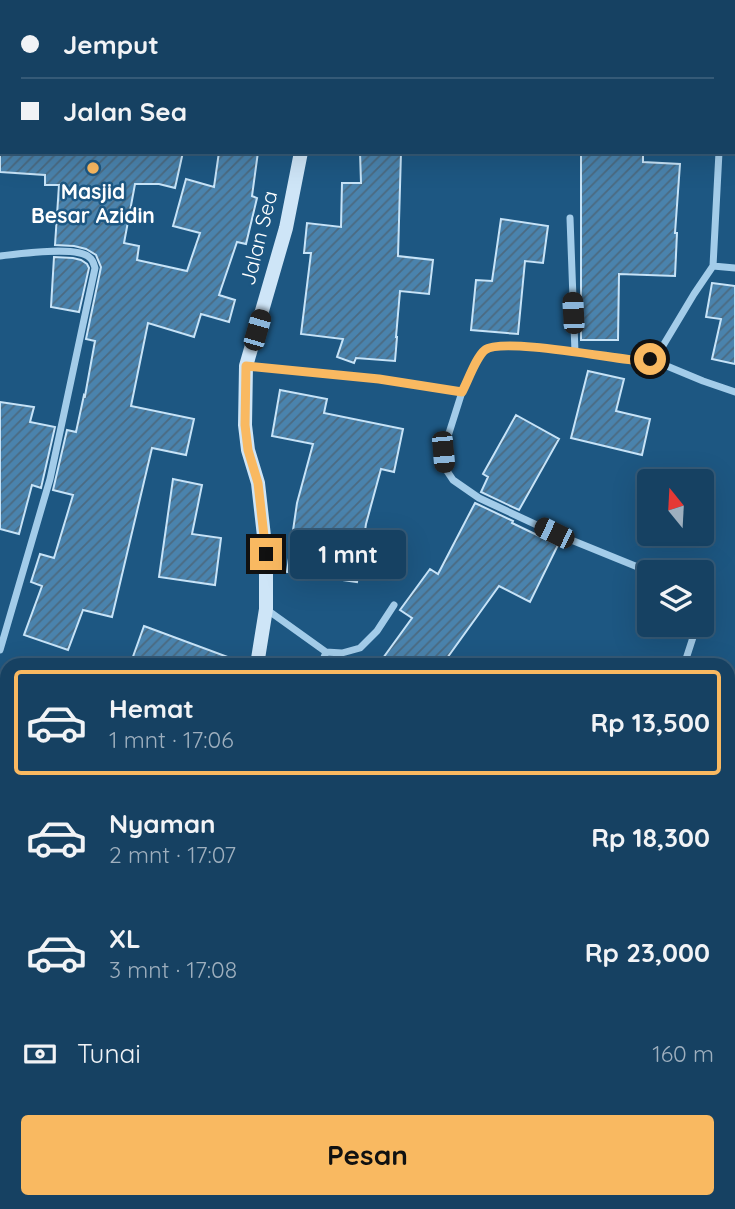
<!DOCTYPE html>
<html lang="id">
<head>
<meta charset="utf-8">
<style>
	:root { --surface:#164162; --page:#1f4868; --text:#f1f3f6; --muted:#9eafbe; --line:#355a77; --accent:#f9b961 }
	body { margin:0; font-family:Quicksand,sans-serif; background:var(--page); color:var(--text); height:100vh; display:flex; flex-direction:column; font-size:26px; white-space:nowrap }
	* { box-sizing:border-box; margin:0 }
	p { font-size:23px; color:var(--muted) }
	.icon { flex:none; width:38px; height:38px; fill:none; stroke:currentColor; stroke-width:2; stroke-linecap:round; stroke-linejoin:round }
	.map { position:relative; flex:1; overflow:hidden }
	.drawer { position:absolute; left:0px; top:658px; width:735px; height:551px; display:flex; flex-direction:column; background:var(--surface); border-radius:21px 21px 0 0; box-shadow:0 7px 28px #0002,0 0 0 2px var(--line) }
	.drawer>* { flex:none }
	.guide { position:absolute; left:0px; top:0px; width:735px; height:154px; box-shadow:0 7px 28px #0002,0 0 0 2px var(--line); display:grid; align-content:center; height:154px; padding:0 21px; background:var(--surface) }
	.needle { width:46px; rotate:342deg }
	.tools { position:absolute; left:637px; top:469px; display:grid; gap:14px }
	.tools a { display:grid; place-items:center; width:77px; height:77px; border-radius:7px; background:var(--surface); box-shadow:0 7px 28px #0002,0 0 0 2px var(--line); font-size:35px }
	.end { position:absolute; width:32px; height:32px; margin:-16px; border:9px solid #f9b961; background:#111; box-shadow:0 0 0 4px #111 }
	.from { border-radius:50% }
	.bubble { position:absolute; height:49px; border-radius:7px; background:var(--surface); box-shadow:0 7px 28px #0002,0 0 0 2px var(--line); font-size:23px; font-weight:700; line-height:49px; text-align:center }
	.car { position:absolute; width:21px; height:42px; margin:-21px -10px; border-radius:9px; box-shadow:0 0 5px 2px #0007; background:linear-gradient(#222 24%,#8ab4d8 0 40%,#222 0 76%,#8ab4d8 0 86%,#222 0) }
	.guide b { display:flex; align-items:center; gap:24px; height:66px; font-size:26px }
	.guide b+b { border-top:2px solid var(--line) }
	.guide i { width:18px; height:18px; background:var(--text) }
	ul { padding:12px 0 0; list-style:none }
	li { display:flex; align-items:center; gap:21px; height:105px; margin:0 14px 10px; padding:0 7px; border:4px solid transparent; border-radius:7px }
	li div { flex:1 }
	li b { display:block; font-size:26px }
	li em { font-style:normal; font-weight:700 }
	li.on { border-color:var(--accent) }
	li>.icon { width:63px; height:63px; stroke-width:1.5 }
	.pay { display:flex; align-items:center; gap:18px; height:77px; padding:0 21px; font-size:26px }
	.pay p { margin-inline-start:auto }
	.action { display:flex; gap:14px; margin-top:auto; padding:14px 21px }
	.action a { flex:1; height:80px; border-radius:7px; background:var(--accent); color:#111; font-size:28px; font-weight:700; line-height:80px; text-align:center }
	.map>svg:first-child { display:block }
</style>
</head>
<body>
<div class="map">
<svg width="735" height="1209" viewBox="0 0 735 1209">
	<defs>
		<pattern id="building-hatch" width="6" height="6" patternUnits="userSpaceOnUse" patternTransform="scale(1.75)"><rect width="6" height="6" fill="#4a83ad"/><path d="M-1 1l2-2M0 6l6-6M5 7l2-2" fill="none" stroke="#4b6a81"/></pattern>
	</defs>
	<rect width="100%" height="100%" fill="#1d5782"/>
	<!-- building -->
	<path fill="url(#building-hatch)" stroke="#c7e3f7" stroke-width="2" d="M0 152H183L175 188 159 184H135L124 243 139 246 137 260 187 271 200 233 173 226 186 179 214 187 219 152H258L252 196 257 198 246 244 237 242 219 295 235 300 229 322 201 314 194 337 148 323 131 406 194 419 186 455 152 448 112 617 83 610 68 650 24 635 42 586 31 582 40 554 54 558 73 495 53 490 67 430 76 432 84 395 85 396 95 341 86 339 101 267 96 255 86 249 74 246 55 245 59 185H45V175L0 172Z
		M360 152H401L398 256 433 260 429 294 400 291 396 337H397L395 361 356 358 354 363 337 357 343 339 301 334 311 253H304L307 223 341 227 342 183H361Z
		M581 152H643V162L680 164 675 233H677L675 276 619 274 618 340H581Z
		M501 219 548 226 543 263 525 261 518 334 471 330 476 280 492 281Z
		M54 257 73 258 81 260 87 264 89 268 79 312 51 307Z
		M712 283 735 286V364L712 359 721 319 706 317Z
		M588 371 624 379 616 411 650 419 642 455 571 438Z
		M280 390 327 399 324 413 403 429 394 472 381 469 366 524 357 582 287 572 297 503 313 444 272 436Z
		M0 402 34 407 30 422 55 427 41 488 32 485 19 534 0 529Z
		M516 415 559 439 519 510 481 492 488 477 483 474Z
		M173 479 202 485 192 534 221 538 215 585 159 577Z
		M475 503 513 521 512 523 558 545 530 602 499 586 442 665H378L412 618 400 610 430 569 438 574Z
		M144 626 244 663 243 665H130Z"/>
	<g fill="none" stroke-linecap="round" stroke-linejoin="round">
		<!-- minor -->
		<path stroke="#a3cce9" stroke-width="7" d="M0 29H2
			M733 50H735
			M733 109 735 104
			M570 218 575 352
			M0 256C17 254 79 245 90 258 93 260 94 265 95 268L50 479 0 650
			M713 266 735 268
			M650 359 703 381 735 392
			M246 366 379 379 462 392C467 381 476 357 485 350 502 337 614 359 641 361L650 359 658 354 694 294 713 266 719 152
			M462 392 443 452 445 468 453 480 479 498 554 533 650 572
			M702 594 704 601 702 610
			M266 609 326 652 342 653 360 648 377 631 394 605
			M321 665 326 652
			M684 665 697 625
			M0 815 7 818
			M728 1200 735 1202
			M457 1202V1209
			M605 1209V1202"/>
		<!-- secondary -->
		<path stroke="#cee5f7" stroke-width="14" d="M307 0V2
			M257 665 266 609V554L258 483 248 450 245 425 246 366 286 228 301 152
			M14 1209 16 1202"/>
	</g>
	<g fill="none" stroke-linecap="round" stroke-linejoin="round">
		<!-- route -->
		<path stroke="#f9b961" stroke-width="9" d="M266 554 258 483 248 450 245 425 246 366 379 379 462 392C468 381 476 357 485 350 502 337 614 359 641 361L650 359"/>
	</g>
	<!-- markers -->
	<circle fill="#f9b961" stroke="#1d5782" stroke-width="2.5" cx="93" cy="168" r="7"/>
	<g text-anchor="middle" stroke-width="5" stroke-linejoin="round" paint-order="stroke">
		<!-- poi labels -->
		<g font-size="21" font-weight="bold" fill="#fff" stroke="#1d5782">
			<text x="93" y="199">Masjid<tspan x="93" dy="24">Besar Azidin</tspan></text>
		</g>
		<!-- street labels -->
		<g font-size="21" fill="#fff" stroke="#1d5782">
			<text transform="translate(259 238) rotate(-76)" y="7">Jalan Sea</text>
		</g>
	</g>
</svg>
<div class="tools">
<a><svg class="needle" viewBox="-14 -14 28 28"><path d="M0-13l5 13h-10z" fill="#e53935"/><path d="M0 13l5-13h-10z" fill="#9eafbe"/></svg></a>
<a><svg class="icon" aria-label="layers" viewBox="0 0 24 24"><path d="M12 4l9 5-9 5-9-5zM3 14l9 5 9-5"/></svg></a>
</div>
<i class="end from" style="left:650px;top:359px"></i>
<i class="end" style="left:266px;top:554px"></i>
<div class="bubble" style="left:290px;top:530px;width:116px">1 mnt</div>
<i class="car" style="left:573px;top:313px;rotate:357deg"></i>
<i class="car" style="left:257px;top:330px;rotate:16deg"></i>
<i class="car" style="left:443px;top:452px;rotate:175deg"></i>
<i class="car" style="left:554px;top:533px;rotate:296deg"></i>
<div class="guide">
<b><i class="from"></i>Jemput</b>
<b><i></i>Jalan Sea</b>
</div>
<section class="drawer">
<ul>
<li class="on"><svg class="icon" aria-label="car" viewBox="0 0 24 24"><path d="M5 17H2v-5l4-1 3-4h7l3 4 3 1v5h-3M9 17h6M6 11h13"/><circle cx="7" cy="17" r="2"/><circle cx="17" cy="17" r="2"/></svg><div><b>Hemat</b><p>1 mnt · 17:06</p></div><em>Rp 13,500</em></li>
<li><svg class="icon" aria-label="car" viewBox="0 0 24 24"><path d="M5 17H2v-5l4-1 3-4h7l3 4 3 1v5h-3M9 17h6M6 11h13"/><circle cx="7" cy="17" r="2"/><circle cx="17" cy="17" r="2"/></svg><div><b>Nyaman</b><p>2 mnt · 17:07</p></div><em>Rp 18,300</em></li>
<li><svg class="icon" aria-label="car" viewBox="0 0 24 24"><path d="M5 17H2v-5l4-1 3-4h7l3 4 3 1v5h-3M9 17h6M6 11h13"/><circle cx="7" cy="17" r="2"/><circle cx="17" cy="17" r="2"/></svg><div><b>XL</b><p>3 mnt · 17:08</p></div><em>Rp 23,000</em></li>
</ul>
<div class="pay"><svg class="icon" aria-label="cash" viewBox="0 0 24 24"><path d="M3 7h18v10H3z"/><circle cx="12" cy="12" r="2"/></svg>Tunai<p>160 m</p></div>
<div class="action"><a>Pesan</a></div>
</section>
</div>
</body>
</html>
